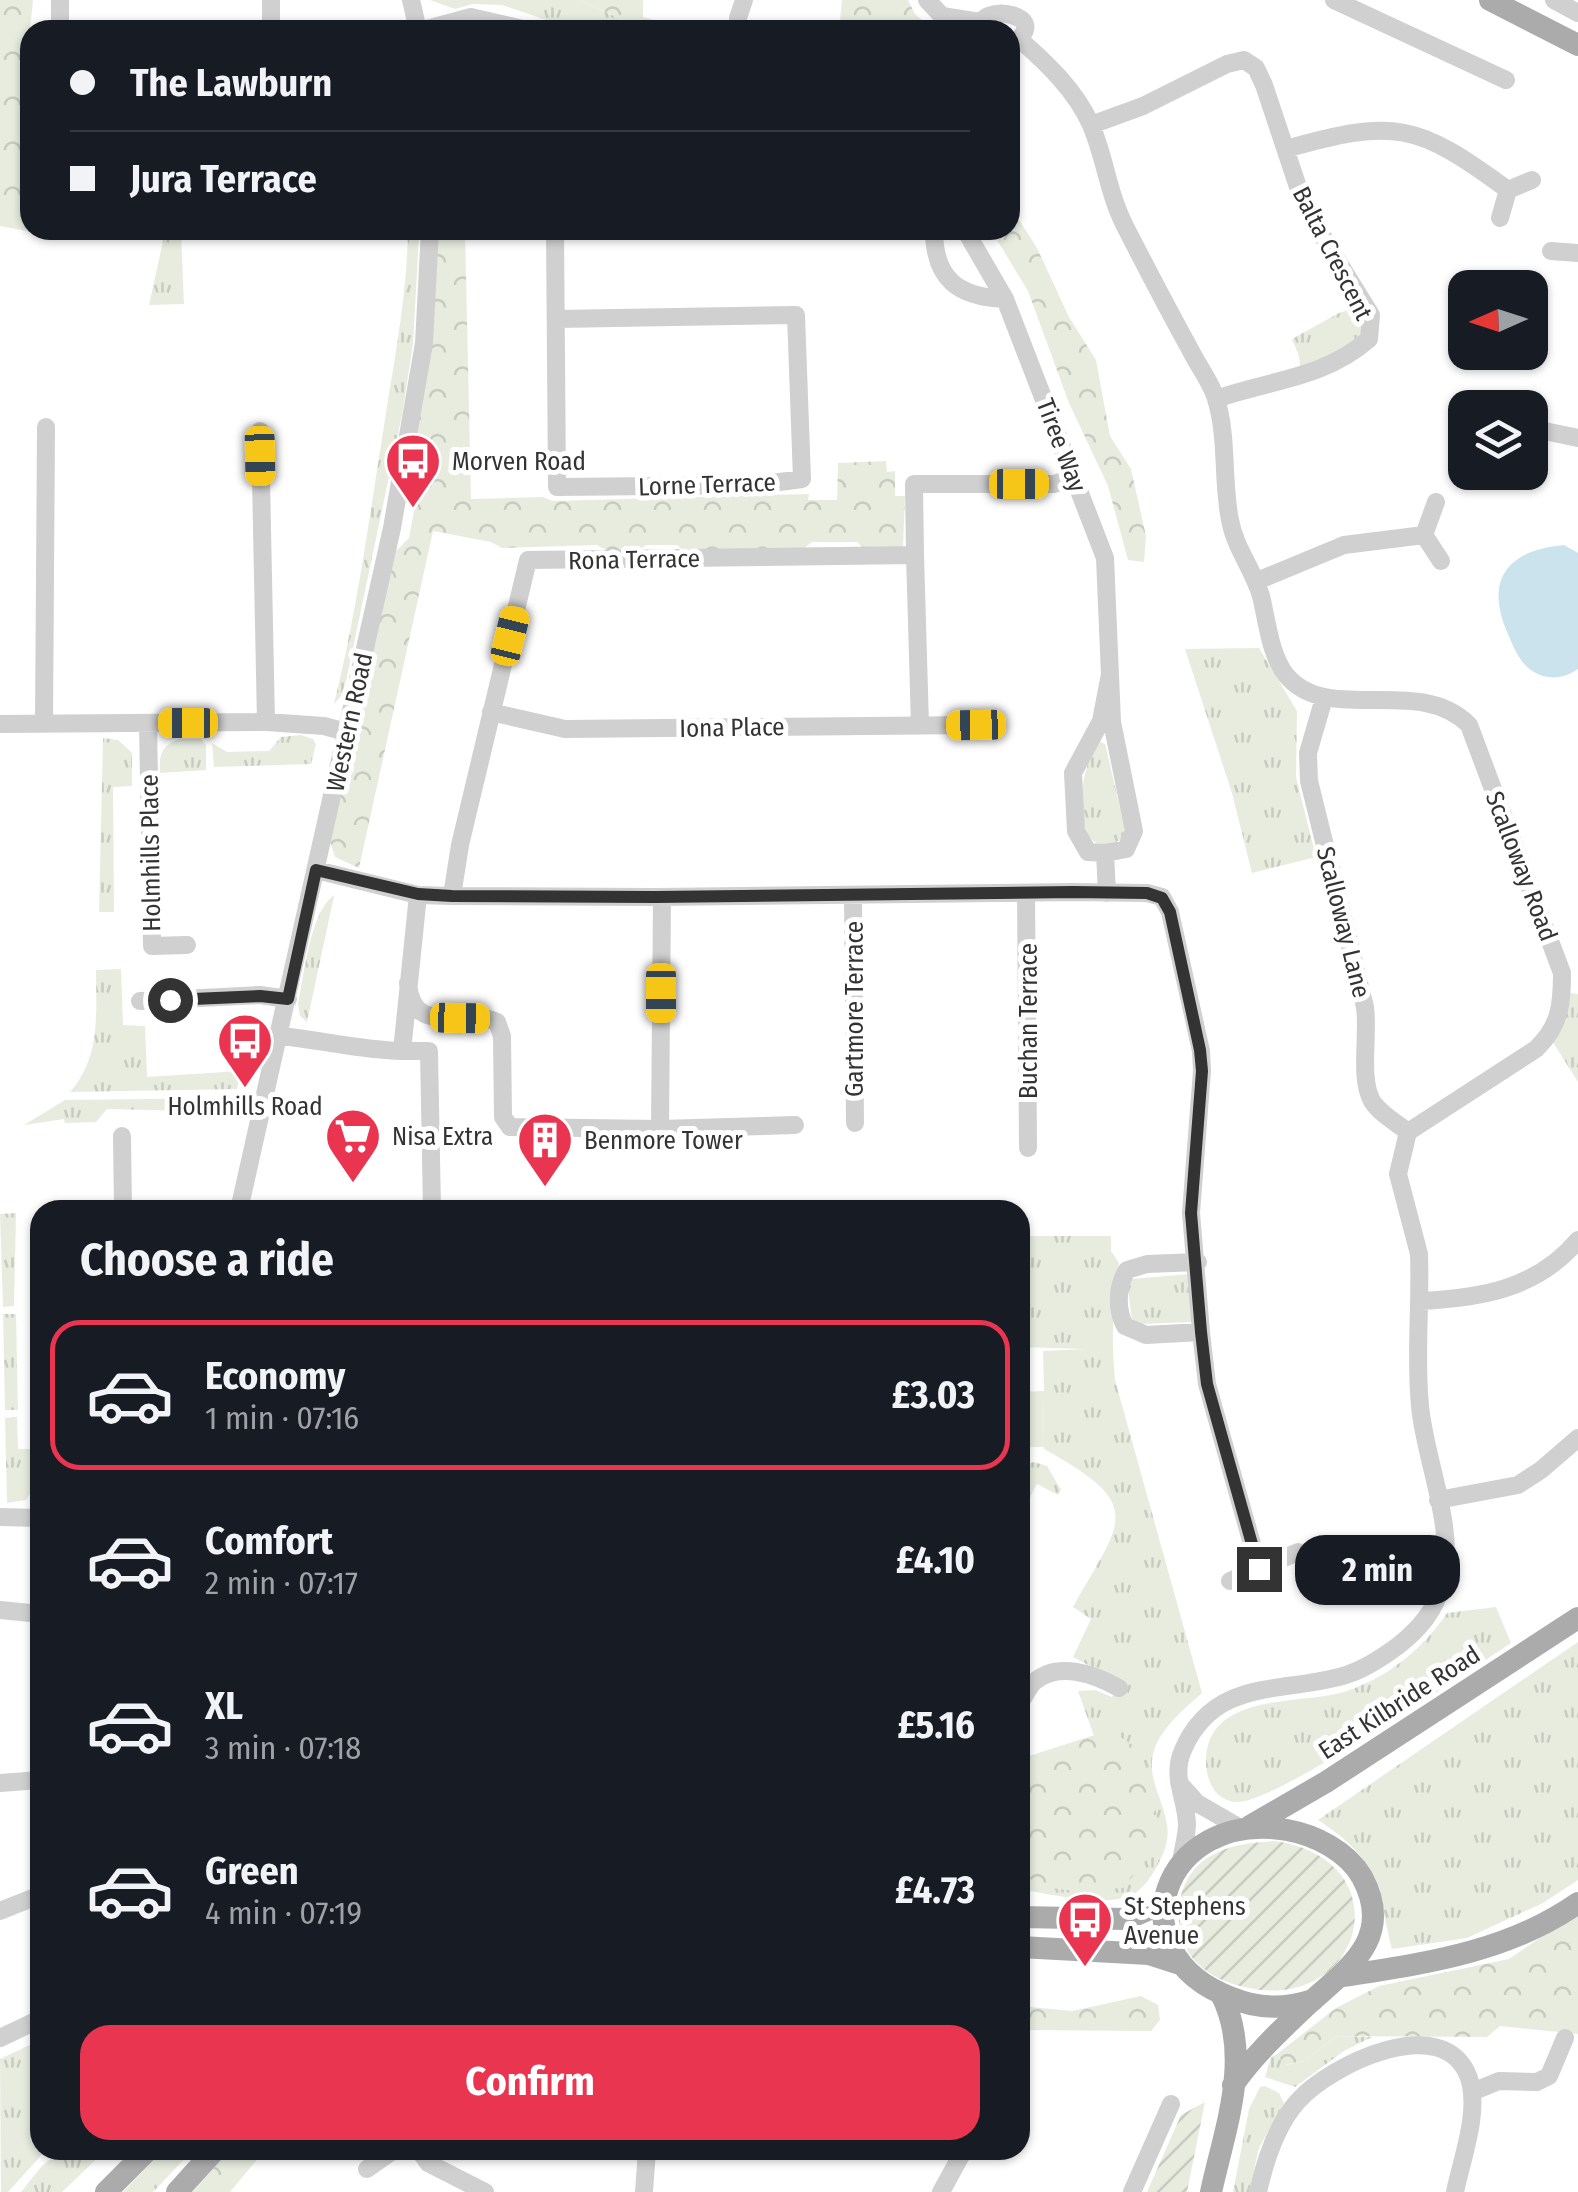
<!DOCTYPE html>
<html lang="en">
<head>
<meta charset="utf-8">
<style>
	:root { --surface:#171b24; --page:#20242c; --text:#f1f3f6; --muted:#9ea1a6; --line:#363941; --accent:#ea3551 }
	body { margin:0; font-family:"Fira Sans Condensed",sans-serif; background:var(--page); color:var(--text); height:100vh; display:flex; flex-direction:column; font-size:38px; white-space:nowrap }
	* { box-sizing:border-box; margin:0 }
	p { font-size:32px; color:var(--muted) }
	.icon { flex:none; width:55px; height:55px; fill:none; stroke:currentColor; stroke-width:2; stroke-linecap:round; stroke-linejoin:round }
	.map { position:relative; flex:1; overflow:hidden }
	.side { position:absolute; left:30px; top:1200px; width:1000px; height:960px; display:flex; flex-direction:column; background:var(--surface); border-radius:30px; box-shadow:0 2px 8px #0004 }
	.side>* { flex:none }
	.banner { position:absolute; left:20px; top:20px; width:1000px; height:220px; border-radius:30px; box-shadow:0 2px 8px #0004; display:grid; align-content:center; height:220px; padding:0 50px; background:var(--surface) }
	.needle { width:65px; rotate:267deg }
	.fabs { position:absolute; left:1448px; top:270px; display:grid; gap:20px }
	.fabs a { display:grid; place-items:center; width:100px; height:100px; border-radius:20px; background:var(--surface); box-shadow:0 2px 8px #0004; font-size:50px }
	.end { position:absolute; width:45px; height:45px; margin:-22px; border:12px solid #333; background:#fff; box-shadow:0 0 0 5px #fff }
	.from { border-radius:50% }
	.bubble { position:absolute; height:70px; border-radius:30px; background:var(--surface); box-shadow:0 2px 8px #0004; font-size:32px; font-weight:700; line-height:70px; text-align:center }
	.car { position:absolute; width:30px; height:60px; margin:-30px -15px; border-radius:12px; box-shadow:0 0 8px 2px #0007; background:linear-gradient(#f5c518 24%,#345 0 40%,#f5c518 0 76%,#345 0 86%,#f5c518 0) }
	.banner b { display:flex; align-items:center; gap:35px; height:95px; font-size:38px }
	.banner b+b { border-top:2px solid var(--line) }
	.banner i { width:25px; height:25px; background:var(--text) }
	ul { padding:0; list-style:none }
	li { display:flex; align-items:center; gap:30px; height:150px; margin:0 20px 15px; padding:0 30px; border:5px solid transparent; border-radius:30px }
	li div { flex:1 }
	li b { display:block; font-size:38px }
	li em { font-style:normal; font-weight:700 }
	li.on { border-color:var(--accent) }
	li>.icon { width:90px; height:90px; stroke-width:1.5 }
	h2 { padding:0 50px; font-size:45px; line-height:120px }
	.button { display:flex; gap:20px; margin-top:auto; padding:20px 50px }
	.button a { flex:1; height:115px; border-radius:30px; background:var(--accent); color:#fff; font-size:40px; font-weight:700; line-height:115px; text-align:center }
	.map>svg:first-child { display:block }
</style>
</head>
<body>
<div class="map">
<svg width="1578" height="2192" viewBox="0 0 1578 2192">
	<defs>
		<pattern id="grass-tufts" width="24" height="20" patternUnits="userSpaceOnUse" patternTransform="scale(2.5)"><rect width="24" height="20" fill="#e7ecdf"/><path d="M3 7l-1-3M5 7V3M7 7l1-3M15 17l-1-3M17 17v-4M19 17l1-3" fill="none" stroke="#c7cbc0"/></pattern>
		<pattern id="forest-crowns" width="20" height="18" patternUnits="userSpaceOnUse" patternTransform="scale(2.5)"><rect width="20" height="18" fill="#e7ecdf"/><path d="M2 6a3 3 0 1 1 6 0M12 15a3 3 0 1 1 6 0" fill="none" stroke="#c7cbc0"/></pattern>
		<pattern id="garden-furrows" width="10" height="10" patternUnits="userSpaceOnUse" patternTransform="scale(2.5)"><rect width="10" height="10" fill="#e7ecdf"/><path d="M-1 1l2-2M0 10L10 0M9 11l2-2" fill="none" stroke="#c7cbc0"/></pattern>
	</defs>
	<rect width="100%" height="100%" fill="#fff"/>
	<!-- grass -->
	<path fill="url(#grass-tufts)" d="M430 0H579L645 30H576L502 5 473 4 455 9Z
		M408 230H419V236L413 344 402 415 346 681 341 696 334 704C357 612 369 519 384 426 394 360 407 297 408 230Z
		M165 232 181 233 184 304 149 305Z
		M1362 306 1367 337 1301 374 1299 356 1292 339 1339 313Z
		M1259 648 1297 711 1296 777 1316 857 1252 873 1232 793 1185 649Z
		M301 735 313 739 316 744 311 764 214 767 212 743 227 752 269 751 281 737Z
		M103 738 118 740 132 753V786L113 787 114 912H99Z
		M180 739H201L206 745V770L160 773C159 755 161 745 180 739Z
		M1100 742 1105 744 1125 829 1122 839C1066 870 1078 760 1100 742Z
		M334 895V896L307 1022 300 1016 298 1004C304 975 310 912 334 895Z
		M121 969 123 1025 145 1026 147 1077 241 1071 237 1089 70 1092C101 1057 96 1014 96 970Z
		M1564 992 1578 994V1082L1551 1039Z
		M220 1098 231 1106 232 1112 107 1109 96 1122 65 1123 64 1119 24 1125 65 1100Z
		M16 1213 14 1306 3 1307 0 1214Z
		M1020 1236H1111V1251L1119 1263C1113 1303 1111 1340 1115 1380L1202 1693C1186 1707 1165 1725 1156 1745 1144 1773 1161 1794 1166 1820 1170 1836 1166 1850 1158 1864 1152 1876 1145 1886 1134 1894 1112 1908 1046 1894 1020 1889V1759L1094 1736 1078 1691 1095 1690 1112 1697 1120 1682 1073 1657 1091 1619 1073 1607C1122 1519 1147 1506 1044 1449L1043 1396H1020V1392L1044 1391 1043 1351 1085 1349 1020 1347Z
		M1190 1274 1192 1322 1139 1324 1132 1321 1128 1288 1131 1279Z
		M3 1314H16L18 1410H5Z
		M17 1417 18 1449H37L36 1484 26 1500 7 1503 5 1418Z
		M1034 1462 1047 1466 1061 1490 1058 1495 1037 1484 1026 1505 1020 1501V1466Z
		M1496 1607 1511 1643C1468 1671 1273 1806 1235 1802 1215 1800 1207 1781 1206 1764 1204 1690 1302 1706 1347 1691 1388 1677 1423 1649 1447 1613Z
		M1578 1642V1880L1543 1903 1467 1938 1392 1949C1377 1884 1378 1859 1318 1820Z
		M1337 2036 1372 2037 1344 2051 1295 2087 1265 2077 1271 2057 1277 2054 1286 2065 1304 2061Z
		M40 2040V2150H46L8 2192H1L0 2059Z
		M1265 2086 1279 2093 1284 2103 1259 2148 1249 2192H1233L1249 2109 1260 2087Z
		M61 2150H106L62 2192H21L41 2167Z
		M163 2150H193L153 2192H123Z"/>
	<!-- forest -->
	<path fill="url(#forest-crowns)" d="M0 0H33L30 30V144L24 146 25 174 30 178V230H74L53 236 0 226Z
		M579 0H643V17L693 30H645Z
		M842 0H908L915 14 933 30H839Z
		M1010 206 1037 248 1069 317 1096 360 1110 436 1131 469 1146 536 1144 562 1128 560 1108 486 1069 403 1028 291 991 230H1010Z
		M432 230H465L471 499 543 497 553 501 809 494 808 500H837L838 463 886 461 887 472 895 471V496H905L903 548H863L857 542H812L803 549 684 551 677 545H646C634 556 611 554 597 545L502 548 491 542 433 531 359 868 335 857 330 841 391 556 409 538 419 484 411 466Z
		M1110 1730 1140 1750 1151 1784 1161 1842 1123 1888C1091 1890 1042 1898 1020 1869V1759Z
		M1578 1912V2034L1500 2026 1487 2037 1337 2036 1304 2061 1285 2065 1277 2054 1336 2008 1379 1986 1509 1959Z
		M1141 1996 1158 2005 1160 2020 1151 2031 1020 2030V2006L1072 2011Z
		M229 2150H265L230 2192H193Z"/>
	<!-- garden -->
	<path fill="url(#garden-furrows)" d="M1275 1841C1405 1860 1363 2016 1244 1987 1227 1983 1210 1976 1197 1963 1169 1934 1173 1878 1209 1857 1230 1844 1251 1843 1275 1841Z
		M1205 2102 1187 2192H1147L1181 2115Z"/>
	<!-- pitch -->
	<path fill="#e7ecdf" d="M1020 1396H1043L1044 1447H1020Z"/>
	<!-- water -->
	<path fill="#cbe3ed" d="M1564 545 1578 553V669C1565 678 1549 681 1534 672 1520 664 1514 648 1508 634 1484 580 1507 550 1564 545Z"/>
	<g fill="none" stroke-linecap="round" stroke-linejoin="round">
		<!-- minor -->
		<path stroke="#d0d0d0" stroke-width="18" d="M60 0V30
			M271 0V30
			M411 0 418 30
			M927 0 942 16 980 22
			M1334 0 1506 80
			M1554 0 1578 13
			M738 18 744 0
			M423 30 471 17 527 30
			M981 30C975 0 1059 15 1010 45
			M1019 39C1047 63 1076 91 1091 125 1106 160 1108 196 1128 232 1149 273 1170 313 1192 353 1199 367 1212 384 1216 399 1228 437 1222 481 1230 520 1235 548 1253 569 1261 596 1267 620 1270 655 1286 675 1327 726 1419 674 1469 725L1562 973C1562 1005 1560 1026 1536 1049L1408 1132 1398 1174 1419 1254C1421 1305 1415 1356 1420 1406 1425 1461 1457 1530 1442 1585 1435 1611 1419 1629 1399 1645 1383 1657 1365 1669 1346 1675 1285 1694 1215 1676 1183 1750 1171 1777 1186 1797 1187 1824 1187 1835 1183 1849 1181 1861
			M1091 125 1143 106 1227 64 1244 60 1256 68 1264 85 1305 208 1371 315 1369 339C1325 378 1270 380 1216 399
			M1286 149C1395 118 1417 123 1508 190L1532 180
			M1500 218 1508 190
			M555 230 557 487 758 485 802 479 796 315 556 319
			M934 230C934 280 959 297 1005 299
			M965 230 1005 299 1105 558 1112 722 1134 831 1126 849 1105 853 1088 852 1076 831 1073 773 1101 721 1110 674
			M1551 251 1578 253
			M1530 428 1578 438
			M260 431 266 722
			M1424 535 1441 561
			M915 555 914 484H1054L1074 477
			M1257 581 1344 545 1424 535 1436 502
			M1324 698 1308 753 1309 781 1365 1007C1369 1035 1359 1078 1372 1101 1380 1114 1397 1123 1408 1132
			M491 712 565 729 975 725
			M148 723 152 946 187 945
			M0 724 266 722 324 726 346 732
			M44 724 46 427
			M1105 853 1107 893
			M316 870 418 895 452 896 655 897 1073 892 1147 893 1162 897 1170 912 1201 1051 1202 1071 1191 1213 1201 1332 1207 1384 1259 1569
			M1026 893 1028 1148
			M452 896 460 845 528 560 915 555 920 725
			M853 896 855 1123
			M408 983C413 1039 463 1006 497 1022L502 1036 503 1117 510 1127 660 1129 795 1125
			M140 1001 260 995 288 999
			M280 1036C322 1040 360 1050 402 1051L418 895
			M402 1051H429L432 1210
			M660 1129 662 897
			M122 1136 123 1210
			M239 1210 392 528 424 343 430 230
			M1198 1262 1147 1264 1127 1270C1117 1286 1116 1309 1125 1326L1146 1335 1201 1332
			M1421 1301C1481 1298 1537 1289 1578 1240
			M1438 1500 1518 1485 1541 1470 1578 1438
			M0 1517 40 1518
			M1230 1581 1298 1552
			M0 1610 40 1614
			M1020 1703C1024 1697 1029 1687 1034 1682 1058 1661 1094 1674 1119 1688
			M0 1783 40 1780
			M1179 1783 1197 1803 1242 1829
			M0 1911 40 1895
			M0 2038 40 2019
			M1472 2092 1499 2081 1537 2082 1549 2076 1565 2038
			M419 2150 428 2163 485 2192
			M367 2169 394 2150
			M644 2192 647 2150
			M941 2192 964 2150
			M1132 2192 1171 2104
			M1258 2192C1265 2161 1276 2125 1298 2101 1330 2065 1444 2009 1469 2078 1480 2112 1462 2158 1455 2192"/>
		<!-- major -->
		<path stroke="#ababab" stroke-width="22" d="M1490 0 1578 45
			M1250 1826 1326 1782 1578 1618
			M1020 1917 1127 1919 1164 1903
			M1020 1947 1149 1954 1180 1964
			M1344 1976C1427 1963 1508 1952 1578 1903
			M1233 2085C1254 2055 1279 2032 1305 2007 1345 1970 1396 1940 1362 1877 1347 1851 1315 1835 1287 1830 1163 1808 1111 1953 1232 1998 1258 2009 1286 2009 1313 2000
			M106 2192 148 2150
			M177 2192 215 2150
			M1211 2192C1225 2128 1253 2056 1221 1994"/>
	</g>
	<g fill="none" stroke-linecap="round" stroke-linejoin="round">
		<!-- route -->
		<path stroke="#333" stroke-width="12" d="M170 1000 260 996 288 999 316 870 418 894 452 896 655 897 1073 892 1147 893 1162 898 1170 912 1200 1050 1202 1071 1191 1213 1201 1332 1207 1384 1259 1569"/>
	</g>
	<!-- icons -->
	<defs>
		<g id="bus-pin" transform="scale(2.875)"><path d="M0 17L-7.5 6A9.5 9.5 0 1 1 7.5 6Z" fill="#ea3551" stroke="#fff"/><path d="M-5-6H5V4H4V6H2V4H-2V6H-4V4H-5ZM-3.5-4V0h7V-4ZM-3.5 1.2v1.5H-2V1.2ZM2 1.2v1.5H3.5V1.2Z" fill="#fff"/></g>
		<g id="supermarket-pin" transform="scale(2.875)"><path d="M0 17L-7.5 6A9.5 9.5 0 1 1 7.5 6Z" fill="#ea3551" stroke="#fff"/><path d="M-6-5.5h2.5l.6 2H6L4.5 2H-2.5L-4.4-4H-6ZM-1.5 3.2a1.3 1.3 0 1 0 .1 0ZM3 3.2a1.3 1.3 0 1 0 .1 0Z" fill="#fff"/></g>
		<g id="building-pin" transform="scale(2.875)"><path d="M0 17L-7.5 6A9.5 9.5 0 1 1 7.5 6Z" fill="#ea3551" stroke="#fff"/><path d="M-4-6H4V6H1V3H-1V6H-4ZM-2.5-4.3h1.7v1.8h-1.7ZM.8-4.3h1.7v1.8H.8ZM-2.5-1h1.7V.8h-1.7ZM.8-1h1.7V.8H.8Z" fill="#fff"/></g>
	</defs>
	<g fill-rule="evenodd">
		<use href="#bus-pin" x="413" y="461"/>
		<use href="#bus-pin" x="245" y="1041"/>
		<use href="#supermarket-pin" x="353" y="1136"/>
		<use href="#building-pin" x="545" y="1140"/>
		<use href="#bus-pin" x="1085" y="1920"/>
	</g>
	<g text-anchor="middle" stroke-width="10" stroke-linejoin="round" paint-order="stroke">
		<!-- street labels -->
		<g font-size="25" fill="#333" stroke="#fff">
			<text transform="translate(1333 253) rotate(63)" y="9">Balta Crescent</text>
			<text transform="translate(1062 445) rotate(69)" y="9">Tiree Way</text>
			<text transform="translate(707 484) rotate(-2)" y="9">Lorne Terrace</text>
			<text transform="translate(634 559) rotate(-1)" y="9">Rona Terrace</text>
			<text transform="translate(349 722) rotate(-78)" y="9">Western Road</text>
			<text transform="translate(732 727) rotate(-1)" y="9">Iona Place</text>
			<text transform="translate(150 853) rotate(-91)" y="9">Holmhills Place</text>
			<text transform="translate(1522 866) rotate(69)" y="9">Scalloway Road</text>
			<text transform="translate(1344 922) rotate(76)" y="9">Scalloway Lane</text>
			<text transform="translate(854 1009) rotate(-90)" y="9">Gartmore Terrace</text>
			<text transform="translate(1028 1021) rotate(-90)" y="9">Buchan Terrace</text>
			<text transform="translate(1399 1702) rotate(-33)" y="9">East Kilbride Road</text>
		</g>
		<!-- poi labels -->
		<g font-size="25" fill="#333" stroke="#fff" text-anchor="start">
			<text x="452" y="470">Morven Road</text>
			<text x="245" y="1115" text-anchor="middle">Holmhills Road</text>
			<text x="392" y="1145">Nisa Extra</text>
			<text x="584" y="1149">Benmore Tower</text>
			<text x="1124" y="1915">St Stephens<tspan x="1124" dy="29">Avenue</tspan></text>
		</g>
	</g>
</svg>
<div class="fabs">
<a><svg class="needle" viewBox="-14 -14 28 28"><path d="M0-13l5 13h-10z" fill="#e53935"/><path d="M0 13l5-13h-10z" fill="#9ea1a6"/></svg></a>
<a><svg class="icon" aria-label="layers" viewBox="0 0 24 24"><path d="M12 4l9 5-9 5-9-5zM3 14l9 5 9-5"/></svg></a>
</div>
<i class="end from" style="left:170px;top:1000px"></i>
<i class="end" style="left:1259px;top:1569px"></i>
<div class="bubble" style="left:1295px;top:1535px;width:165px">2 min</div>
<i class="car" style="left:260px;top:456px;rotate:179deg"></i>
<i class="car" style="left:1019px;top:484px;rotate:90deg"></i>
<i class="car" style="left:510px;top:636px;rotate:14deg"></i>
<i class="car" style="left:188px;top:723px;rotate:270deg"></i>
<i class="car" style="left:976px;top:725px;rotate:269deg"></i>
<i class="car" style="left:661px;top:993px;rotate:180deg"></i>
<i class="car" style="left:460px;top:1018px;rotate:91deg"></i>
<div class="banner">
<b><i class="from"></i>The Lawburn</b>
<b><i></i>Jura Terrace</b>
</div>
<section class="side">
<h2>Choose a ride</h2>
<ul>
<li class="on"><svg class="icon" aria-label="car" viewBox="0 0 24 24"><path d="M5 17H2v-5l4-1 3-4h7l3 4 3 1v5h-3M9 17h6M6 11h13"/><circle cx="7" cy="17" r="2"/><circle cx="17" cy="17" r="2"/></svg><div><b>Economy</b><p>1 min · 07:16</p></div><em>£3.03</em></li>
<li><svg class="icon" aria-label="car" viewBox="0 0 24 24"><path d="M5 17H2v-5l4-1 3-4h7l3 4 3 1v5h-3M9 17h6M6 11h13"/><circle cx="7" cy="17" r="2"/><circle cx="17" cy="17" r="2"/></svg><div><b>Comfort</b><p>2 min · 07:17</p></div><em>£4.10</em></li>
<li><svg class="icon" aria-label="car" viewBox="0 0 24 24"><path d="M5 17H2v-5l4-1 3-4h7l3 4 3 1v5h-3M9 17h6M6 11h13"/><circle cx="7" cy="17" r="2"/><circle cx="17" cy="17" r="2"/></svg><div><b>XL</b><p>3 min · 07:18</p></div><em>£5.16</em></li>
<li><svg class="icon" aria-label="car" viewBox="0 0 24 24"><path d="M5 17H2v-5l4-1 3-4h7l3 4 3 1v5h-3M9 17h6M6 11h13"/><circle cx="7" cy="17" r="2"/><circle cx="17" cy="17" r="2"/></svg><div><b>Green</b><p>4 min · 07:19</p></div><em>£4.73</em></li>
</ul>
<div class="button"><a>Confirm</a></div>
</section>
</div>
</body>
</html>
